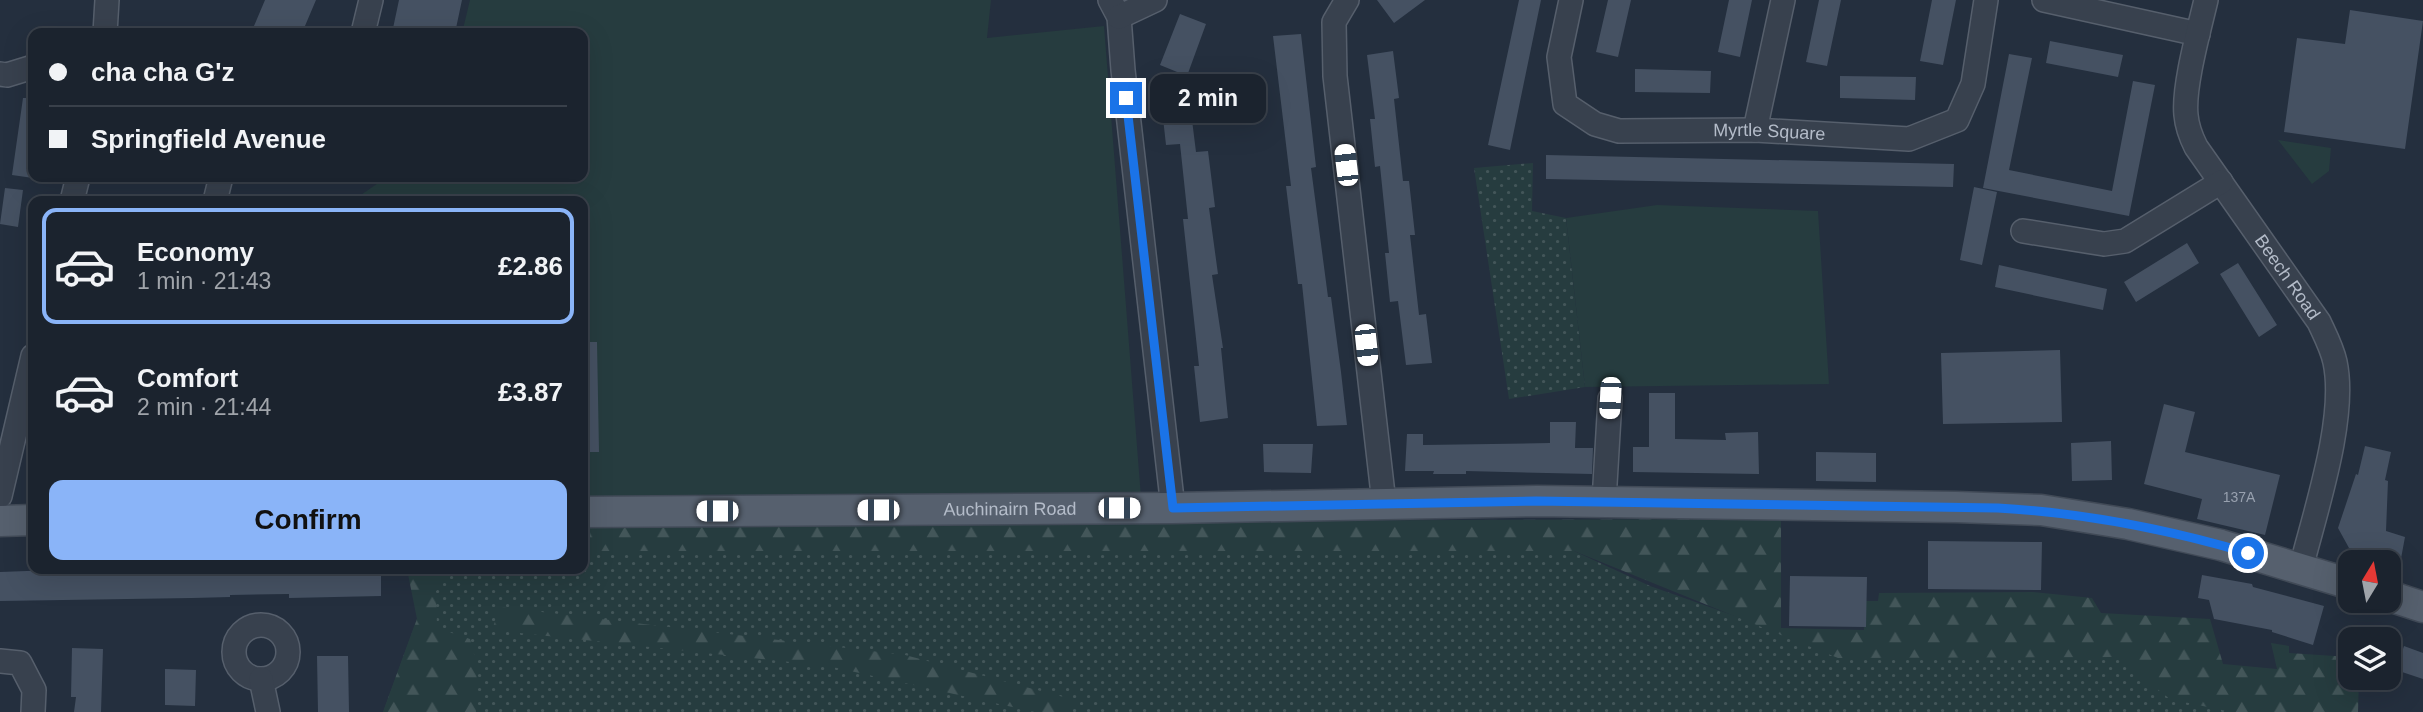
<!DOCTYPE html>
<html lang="en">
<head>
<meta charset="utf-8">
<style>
	:root { --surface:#1b232e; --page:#282f3a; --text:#f1f3f6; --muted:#a0a4aa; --line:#39404a; --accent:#8ab4f8 }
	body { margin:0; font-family:Arial,sans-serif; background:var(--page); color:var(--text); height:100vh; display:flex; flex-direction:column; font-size:26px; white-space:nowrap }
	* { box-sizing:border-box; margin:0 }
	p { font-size:23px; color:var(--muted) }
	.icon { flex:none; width:38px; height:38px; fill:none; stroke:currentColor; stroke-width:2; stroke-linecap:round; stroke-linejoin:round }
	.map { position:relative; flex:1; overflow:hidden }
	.panel { position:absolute; left:28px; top:196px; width:560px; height:378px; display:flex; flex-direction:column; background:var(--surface); border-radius:14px; box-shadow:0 7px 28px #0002,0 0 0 2px var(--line) }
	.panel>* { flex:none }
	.hud { position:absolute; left:28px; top:28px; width:560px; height:154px; border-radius:14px; box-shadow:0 7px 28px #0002,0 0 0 2px var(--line); display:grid; align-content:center; height:154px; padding:0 21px; background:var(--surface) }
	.needle { width:46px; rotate:10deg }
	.fabs { position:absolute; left:2338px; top:550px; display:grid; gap:14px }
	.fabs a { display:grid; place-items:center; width:63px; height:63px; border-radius:14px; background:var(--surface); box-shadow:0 7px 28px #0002,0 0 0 2px var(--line); font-size:35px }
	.end { position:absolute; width:32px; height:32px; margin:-16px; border:9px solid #1a73e8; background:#fff; box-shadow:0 0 0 4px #fff }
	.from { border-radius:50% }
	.bubble { position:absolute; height:49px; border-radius:14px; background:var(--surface); box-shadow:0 7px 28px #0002,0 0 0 2px var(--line); font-size:23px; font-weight:700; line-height:49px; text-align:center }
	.car { position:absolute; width:21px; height:42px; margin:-21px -10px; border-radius:9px; box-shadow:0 0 5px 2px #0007; background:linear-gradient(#fff 24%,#345 0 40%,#fff 0 76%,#345 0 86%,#fff 0) }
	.hud b { display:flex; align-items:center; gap:24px; height:66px; font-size:26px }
	.hud b+b { border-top:2px solid var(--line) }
	.hud i { width:18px; height:18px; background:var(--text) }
	ul { padding:12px 0 0; list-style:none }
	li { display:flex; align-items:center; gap:21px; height:116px; margin:0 14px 10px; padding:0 7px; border:4px solid transparent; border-radius:14px }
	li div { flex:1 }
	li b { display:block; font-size:26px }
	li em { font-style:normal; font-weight:700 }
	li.on { border-color:var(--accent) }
	li>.icon { width:63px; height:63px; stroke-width:1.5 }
	.action { display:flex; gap:14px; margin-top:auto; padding:14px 21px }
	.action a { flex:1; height:80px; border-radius:14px; background:var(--accent); color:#111; font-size:28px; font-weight:700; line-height:80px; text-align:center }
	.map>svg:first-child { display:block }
</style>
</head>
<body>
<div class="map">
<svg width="2423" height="712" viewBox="0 0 2423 712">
	<defs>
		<pattern id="grass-dots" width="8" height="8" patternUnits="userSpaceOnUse" patternTransform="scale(1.75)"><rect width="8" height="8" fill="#263c3f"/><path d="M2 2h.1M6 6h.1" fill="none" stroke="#435659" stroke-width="1.8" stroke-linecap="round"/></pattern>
		<pattern id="forest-firs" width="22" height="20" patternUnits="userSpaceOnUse" patternTransform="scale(1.75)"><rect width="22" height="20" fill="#263c3f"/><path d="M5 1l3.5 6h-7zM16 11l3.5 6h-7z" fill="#435659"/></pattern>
	</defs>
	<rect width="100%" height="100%" fill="#242f3e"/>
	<!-- grass -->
	<path fill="url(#grass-dots)" d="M1533 163 1532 211 1566 218 1585 387 1509 399 1474 168Z
		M583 551H1574L1650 586 1840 653 2116 657 2301 712H383L435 569H583Z"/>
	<!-- forest -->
	<path fill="url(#forest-firs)" d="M1781 519V628L1864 630 1866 601H1878L1879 593 2033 592 2092 598 2101 613 2210 619 2223 664 2277 669 2271 643 2289 646V653L2350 657V677H2359L2358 712H2231L2170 699 2116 657 1838 658 1574 551H583V523Z
		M407 569H452L436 591 437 628 470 639 477 665 476 712H383L417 619Z
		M500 607 905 655 1075 700 1072 712H1035L828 666 492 630Z"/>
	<!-- park -->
	<path fill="#263c3f" d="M470 0H991L987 38 1104 26 1141 497 583 501V201H352L387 177H583V33H462Z
		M2278 140 2331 148 2329 171 2312 184Z
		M1657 205 1818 211 1829 384 1585 387 1566 218Z"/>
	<!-- building -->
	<path fill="#455162" d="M265 0H316L302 33H251Z
		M399 0H462L455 33H392Z
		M1377 0H1425L1394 23Z
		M1519 0H1541L1510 150 1488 145Z
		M1608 0H1631L1618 57 1596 52Z
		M1729 0H1752L1740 57 1718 52Z
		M1819 0H1841L1827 66 1806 62Z
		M1932 0H1956L1943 65 1920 61Z
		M2350 10 2423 21 2405 149 2284 132 2297 38 2345 44Z
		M1180 14 1206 24 1187 76 1160 65Z
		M1301 34 1316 167 1311 168 1328 297H1331L1341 372 1347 425 1317 426 1302 284H1298L1286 186H1291L1273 36Z
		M2050 41 2123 55 2118 77 2046 63Z
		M1393 51 1399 98 1394 99 1403 181H1409L1415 235H1410L1419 315 1426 314 1432 363 1406 365 1398 301 1390 302 1385 253H1389L1380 166 1375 167 1370 119H1375L1367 55Z
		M2009 54 2032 58 2009 170 2112 191 2133 81 2155 85 2129 216 1983 188Z
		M1635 69 1711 71 1710 93 1635 92Z
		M1840 76 1916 77 1915 100 1840 98Z
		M1188 88 1196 152 1208 151 1215 207 1209 208 1218 274 1212 275 1223 348H1221L1228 418 1200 422 1194 366H1199L1183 219H1188L1180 144 1166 145 1160 91Z
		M23 98H33V178L12 175Z
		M1546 155 1954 164 1953 187 1546 179Z
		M1974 187 1997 192 1982 265 1960 260Z
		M5 188 23 190 18 227 0 224Z
		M2187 243 2199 263 2136 302 2124 282Z
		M2238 263 2277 325 2259 337 2220 274Z
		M1999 265 2107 289 2103 310 1995 287Z
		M583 342H597L599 452H583Z
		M2060 350 2062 422 1943 424 1941 353Z
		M1649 393H1675V439L1726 440 1725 433 1758 432 1759 474 1633 472V447H1649Z
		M2164 404 2195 412 2185 452 2280 475 2265 535 2197 519 2202 499 2144 484Z
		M1550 422H1576L1575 448H1593L1592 474 1466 471V474H1433L1434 471H1405L1407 434H1423V445L1550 443Z
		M2111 441 2112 480 2072 481 2071 443Z
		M1263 444H1313L1311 473 1264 472Z
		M2365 446 2391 452 2385 480 2388 481 2386 531 2405 537 2400 564 2349 548 2338 528 2356 474 2358 475Z
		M1816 452 1876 453V482L1816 481Z
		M1928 541 2042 542 2041 590 1928 589Z
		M80 569H381V596L289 598V594L230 595V597L192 598 0 601V572Z
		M2202 575 2252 584 2253 587 2324 606 2313 645 2272 632V630L2214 619 2209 600 2198 598Z
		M1790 576 1867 577 1866 627 1789 626Z
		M2404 646 2423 653V679L2396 670Z
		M72 648 103 649 101 712H74L76 697H71Z
		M317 656H348L349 712H318Z
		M165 669 196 670 195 706 165 705Z"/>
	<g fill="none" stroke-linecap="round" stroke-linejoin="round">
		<!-- minor casing -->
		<g stroke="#565f6c" stroke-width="26">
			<g id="minor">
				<path d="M1110 0 1119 17 1123 70 1173 508"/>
				<path d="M1347 0 1334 22 1335 76 1384 503"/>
				<path id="s1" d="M1571 0 1559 57 1565 104 1595 124 1619 131 1755 130 1909 139 1957 120 1973 84 1986 0"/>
				<path d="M2044 0 2198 34"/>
				<path id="s2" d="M2206 0C2199 30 2183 87 2186 115 2187 127 2191 137 2196 147L2319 322C2325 335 2332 348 2335 362 2347 418 2315 512 2301 568"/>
				<path d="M1119 17 1155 0"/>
				<path d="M105 33 107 0"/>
				<path d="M363 33 371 0"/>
				<path d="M0 74 7 75 33 67"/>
				<path d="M1755 130 1783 0"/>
				<path d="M72 201 78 177"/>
				<path d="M215 201 221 177"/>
				<path d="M2023 231 2104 244 2125 241 2221 182"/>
				<path d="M0 496 33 356"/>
				<path d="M1604 501 1610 399"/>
				<circle cx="261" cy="652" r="27"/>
				<path d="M0 661 20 663 34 690 33 712"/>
				<path d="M261 679 268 712"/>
			</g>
		</g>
		<!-- major casing -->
		<g stroke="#414a57" stroke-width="33">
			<g id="major">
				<path id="s3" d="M583 512 1173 508 1537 501 1956 507 2041 510 2128 524 2221 545 2350 584"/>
				<path d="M0 521 33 520"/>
				<path d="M2389 596 2423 607"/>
			</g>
		</g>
		<!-- minor -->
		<use href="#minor" stroke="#38414e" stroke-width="23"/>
		<!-- major -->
		<use href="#major" stroke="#56606e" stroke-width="30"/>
	</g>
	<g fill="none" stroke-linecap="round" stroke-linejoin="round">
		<!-- route -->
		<path stroke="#1a73e8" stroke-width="9" d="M1126 98 1173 508 1536 501 1998 508C2083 513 2167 529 2248 553"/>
	</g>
	<g text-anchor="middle" stroke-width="7" stroke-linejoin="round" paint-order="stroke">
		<!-- number labels -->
		<g font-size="14" fill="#98a1af">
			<text x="2239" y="502">137A</text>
		</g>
		<!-- street labels -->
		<g font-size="18" fill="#b4bcc9" stroke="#1d2633">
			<text dy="6" stroke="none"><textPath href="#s1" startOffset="317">Myrtle Square</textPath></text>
			<text dy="6" stroke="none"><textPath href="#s2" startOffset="310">Beech Road</textPath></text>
			<text dy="6" stroke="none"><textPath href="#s3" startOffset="427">Auchinairn Road</textPath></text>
		</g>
	</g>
</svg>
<div class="fabs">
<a><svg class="needle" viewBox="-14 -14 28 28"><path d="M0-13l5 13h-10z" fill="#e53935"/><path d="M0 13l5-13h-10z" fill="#a0a4aa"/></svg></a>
<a><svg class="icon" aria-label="layers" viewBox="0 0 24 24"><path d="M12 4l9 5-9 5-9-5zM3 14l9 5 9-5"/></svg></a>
</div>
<i class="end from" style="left:2248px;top:553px"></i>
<i class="end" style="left:1126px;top:98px"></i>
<div class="bubble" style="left:1150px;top:74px;width:116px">2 min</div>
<i class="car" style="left:1346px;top:165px;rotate:353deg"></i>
<i class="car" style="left:1366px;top:345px;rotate:174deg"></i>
<i class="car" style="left:1610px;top:398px;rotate:183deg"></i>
<i class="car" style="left:1119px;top:508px;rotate:90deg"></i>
<i class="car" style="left:878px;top:510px;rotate:270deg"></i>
<i class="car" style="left:717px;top:511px;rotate:270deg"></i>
<div class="hud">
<b><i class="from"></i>cha cha G'z</b>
<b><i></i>Springfield Avenue</b>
</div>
<section class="panel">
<ul>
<li class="on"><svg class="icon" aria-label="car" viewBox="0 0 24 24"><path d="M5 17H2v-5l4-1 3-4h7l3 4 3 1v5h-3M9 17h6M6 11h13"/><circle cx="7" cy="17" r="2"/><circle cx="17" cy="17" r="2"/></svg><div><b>Economy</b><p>1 min · 21:43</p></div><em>£2.86</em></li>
<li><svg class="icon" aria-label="car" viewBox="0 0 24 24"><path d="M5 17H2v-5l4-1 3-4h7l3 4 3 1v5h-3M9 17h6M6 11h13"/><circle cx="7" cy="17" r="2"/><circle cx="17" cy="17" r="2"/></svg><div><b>Comfort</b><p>2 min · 21:44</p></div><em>£3.87</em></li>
</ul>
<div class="action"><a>Confirm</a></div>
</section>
</div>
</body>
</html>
